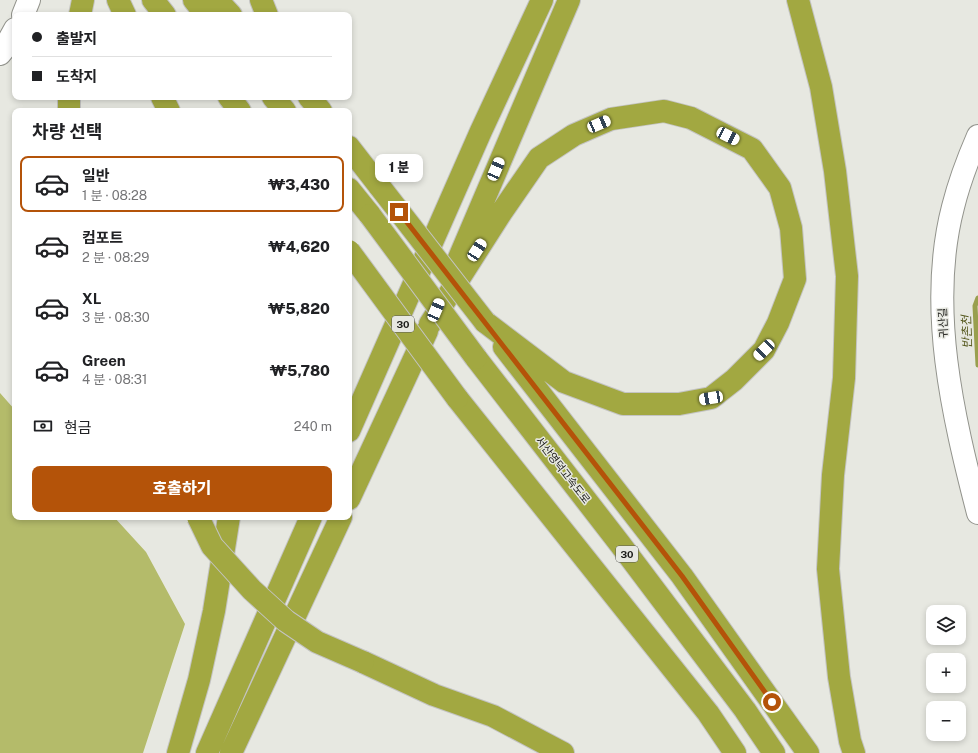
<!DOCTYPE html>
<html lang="ko">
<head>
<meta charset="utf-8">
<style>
	:root { --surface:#fff; --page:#f2f2f2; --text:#202124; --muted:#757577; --line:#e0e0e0; --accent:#b45309 }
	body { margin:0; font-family:"Public Sans","Noto Sans KR",sans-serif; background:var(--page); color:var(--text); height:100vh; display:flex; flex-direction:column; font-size:15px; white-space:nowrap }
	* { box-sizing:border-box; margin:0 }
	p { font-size:13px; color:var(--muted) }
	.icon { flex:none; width:22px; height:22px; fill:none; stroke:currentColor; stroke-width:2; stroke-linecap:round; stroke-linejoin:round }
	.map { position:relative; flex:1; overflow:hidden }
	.drawer { position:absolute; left:12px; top:108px; width:340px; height:412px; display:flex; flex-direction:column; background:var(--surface); border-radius:8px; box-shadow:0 2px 6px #0003 }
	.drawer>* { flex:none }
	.top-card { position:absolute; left:12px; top:12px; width:340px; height:88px; border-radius:8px; box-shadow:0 2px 6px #0003; display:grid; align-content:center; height:88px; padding:0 20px; background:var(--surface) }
	.buttons { position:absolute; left:926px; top:605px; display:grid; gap:8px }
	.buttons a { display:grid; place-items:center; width:40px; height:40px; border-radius:8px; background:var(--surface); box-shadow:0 2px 6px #0003; font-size:20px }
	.end { position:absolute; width:18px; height:18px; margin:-9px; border:5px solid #b45309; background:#fff; box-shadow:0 0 0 2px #fff }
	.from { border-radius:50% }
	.bubble { position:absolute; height:28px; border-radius:8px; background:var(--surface); box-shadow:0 2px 6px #0003; font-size:13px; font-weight:800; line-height:28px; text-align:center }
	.car { position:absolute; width:12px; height:24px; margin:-12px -6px; border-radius:5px; box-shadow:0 0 3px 1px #0007; background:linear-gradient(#fff 24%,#345 0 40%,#fff 0 76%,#345 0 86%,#fff 0) }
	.top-card b { display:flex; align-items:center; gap:14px; height:38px; font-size:15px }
	.top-card b+b { border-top:1px solid var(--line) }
	.top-card i { width:10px; height:10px; background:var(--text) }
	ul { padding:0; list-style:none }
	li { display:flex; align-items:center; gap:12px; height:56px; margin:0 8px 6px; padding:0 12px; border:2px solid transparent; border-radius:8px }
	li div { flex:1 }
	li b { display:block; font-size:15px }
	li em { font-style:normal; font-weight:800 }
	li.active { border-color:var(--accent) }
	li>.icon { width:36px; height:36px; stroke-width:1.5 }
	h2 { padding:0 20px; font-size:18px; line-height:48px }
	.pay { display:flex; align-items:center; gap:10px; height:44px; padding:0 20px; font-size:15px }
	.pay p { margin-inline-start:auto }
	.button { display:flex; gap:8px; margin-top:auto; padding:8px 20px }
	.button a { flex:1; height:46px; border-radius:8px; background:var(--accent); color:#fff; font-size:16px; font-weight:800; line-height:46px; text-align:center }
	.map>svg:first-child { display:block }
</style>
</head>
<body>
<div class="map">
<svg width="978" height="753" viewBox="0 0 978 753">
	<rect width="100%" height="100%" fill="#e7e8e1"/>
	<!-- forest -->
	<path fill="#b4bb6a" d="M0 393 15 410V517H114L146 552 185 624 143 753H0Z"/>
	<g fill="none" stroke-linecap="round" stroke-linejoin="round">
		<!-- stream -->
		<path stroke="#999f4f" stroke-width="5" d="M978 298 975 306 978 365"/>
		<!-- minor casing -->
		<g stroke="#92938c" stroke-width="24">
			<path id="minor" d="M23 15 29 0
				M0 54 4 49 15 29
				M978 136C968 159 959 183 953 207 927 307 953 416 978 513"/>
		</g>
		<!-- highway casing -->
		<g stroke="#c4c4c3" stroke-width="24">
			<path id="highway" d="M118 0 125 15
				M153 0 165 15
				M194 0 206 15
				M217 0 231 15
				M261 0 267 15
				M798 0 821 87 835 171 847 276 844 378 833 475 828 569 839 677 850 741 854 753
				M80 15 83 0
				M162 97 169 111
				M229 97 240 111
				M273 97 285 111
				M309 97 321 111
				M69 111V97
				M349 147 380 187
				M349 189 370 215
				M456 265 569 0
				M430 324 501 213 539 158 574 135 611 119 664 111 691 118 752 149 780 188 791 228 795 279 778 323 764 350 734 380 711 398 679 404H623L564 382 485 322
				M504 347 682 576 808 753
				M476 358 620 544 745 710 774 753
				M457 398 708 713 735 753
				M349 431 481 131 542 0
				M349 499 427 331
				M363 662 434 695 493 716 563 753
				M178 753 199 680 214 611 229 517
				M207 753 311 517
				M231 753 341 517"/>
		</g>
		<!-- minor -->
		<use href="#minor" stroke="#fff" stroke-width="22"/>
		<!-- highway -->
		<use href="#highway" stroke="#a2a841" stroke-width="22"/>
		<!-- highway-bridge casing -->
		<g stroke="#c4c4c3" stroke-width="24" stroke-linecap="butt">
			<path id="highway-bridge" d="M380 187 485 322
				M370 215 476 358
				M349 251 457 398
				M198 517 212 546 252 590 286 621 317 642 363 662"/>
		</g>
		<!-- highway-bridge -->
		<use href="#highway-bridge" stroke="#a2a841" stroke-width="22"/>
	</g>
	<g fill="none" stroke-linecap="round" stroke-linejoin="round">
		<!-- route -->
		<path stroke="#b45309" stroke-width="5" d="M399 212 682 576 772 702"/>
	</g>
	<g text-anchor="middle" stroke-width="3" stroke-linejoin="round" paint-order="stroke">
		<!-- shield labels -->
		<g fill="#e7e8e1" stroke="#595955" stroke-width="1">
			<rect x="392" y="316" width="22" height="16" rx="3"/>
			<rect x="616" y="546" width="22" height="16" rx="3"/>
		</g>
		<g font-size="10" font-weight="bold" fill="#1c1c19">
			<text x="403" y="328">30</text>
			<text x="627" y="558">30</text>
		</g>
		<!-- street labels -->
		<g font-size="11" fill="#1c1c19" stroke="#e7e8e1">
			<text transform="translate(943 323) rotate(-93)" y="4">귀산길</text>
			<text transform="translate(563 470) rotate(52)" y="4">서산영덕고속도로</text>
		</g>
		<!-- water labels -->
		<g font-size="12" font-style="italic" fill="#54571c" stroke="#e7e8e1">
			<text transform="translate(967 332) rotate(-92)" y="4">반촌천</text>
		</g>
	</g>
</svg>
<div class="buttons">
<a><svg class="icon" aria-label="layers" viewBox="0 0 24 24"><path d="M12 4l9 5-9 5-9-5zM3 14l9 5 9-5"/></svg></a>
<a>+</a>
<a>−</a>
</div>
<i class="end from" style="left:772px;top:702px"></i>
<i class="end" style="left:399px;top:212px"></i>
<div class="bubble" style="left:375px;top:154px;width:48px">1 분</div>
<i class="car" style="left:599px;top:124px;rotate:67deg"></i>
<i class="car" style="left:728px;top:136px;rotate:117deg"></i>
<i class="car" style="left:496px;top:169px;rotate:23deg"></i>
<i class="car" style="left:477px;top:250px;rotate:33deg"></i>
<i class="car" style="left:436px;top:310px;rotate:23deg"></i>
<i class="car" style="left:764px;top:350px;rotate:225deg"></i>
<i class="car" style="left:711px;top:398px;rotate:260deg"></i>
<div class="top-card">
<b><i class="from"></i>출발지</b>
<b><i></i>도착지</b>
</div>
<section class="drawer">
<h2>차량 선택</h2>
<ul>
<li class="active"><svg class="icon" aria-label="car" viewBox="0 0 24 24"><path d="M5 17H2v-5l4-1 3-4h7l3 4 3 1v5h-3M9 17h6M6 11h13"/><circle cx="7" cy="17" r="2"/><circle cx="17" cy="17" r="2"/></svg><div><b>일반</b><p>1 분 · 08:28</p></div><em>₩3,430</em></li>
<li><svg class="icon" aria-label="car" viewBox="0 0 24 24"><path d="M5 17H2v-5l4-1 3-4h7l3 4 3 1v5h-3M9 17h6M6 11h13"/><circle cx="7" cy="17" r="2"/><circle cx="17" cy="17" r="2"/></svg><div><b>컴포트</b><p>2 분 · 08:29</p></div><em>₩4,620</em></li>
<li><svg class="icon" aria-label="car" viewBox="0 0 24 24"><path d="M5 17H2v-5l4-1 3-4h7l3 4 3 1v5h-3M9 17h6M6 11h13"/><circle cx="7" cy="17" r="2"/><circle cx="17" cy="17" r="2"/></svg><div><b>XL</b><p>3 분 · 08:30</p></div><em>₩5,820</em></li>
<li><svg class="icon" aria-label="car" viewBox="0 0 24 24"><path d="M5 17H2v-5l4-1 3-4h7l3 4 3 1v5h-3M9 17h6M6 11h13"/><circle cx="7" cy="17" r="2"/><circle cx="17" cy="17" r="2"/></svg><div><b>Green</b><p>4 분 · 08:31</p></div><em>₩5,780</em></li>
</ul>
<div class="pay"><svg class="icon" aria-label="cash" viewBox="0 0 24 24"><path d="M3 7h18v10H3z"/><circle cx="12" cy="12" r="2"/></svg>현금<p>240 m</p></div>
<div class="button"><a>호출하기</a></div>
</section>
</div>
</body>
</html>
